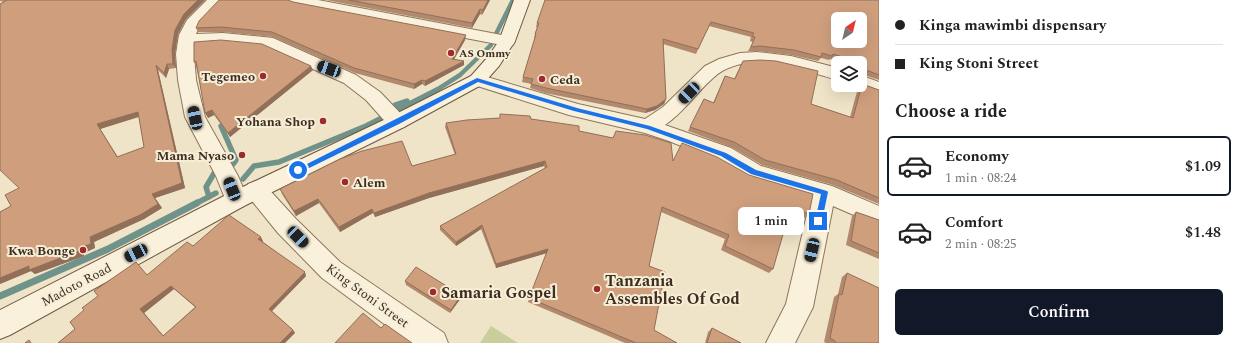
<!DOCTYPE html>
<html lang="en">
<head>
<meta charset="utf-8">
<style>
	:root { --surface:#fff; --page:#f6f6f6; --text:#222; --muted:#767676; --line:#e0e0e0; --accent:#111827 }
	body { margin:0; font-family:Spectral,serif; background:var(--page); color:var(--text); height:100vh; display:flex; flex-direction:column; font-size:15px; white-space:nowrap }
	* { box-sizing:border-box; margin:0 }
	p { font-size:13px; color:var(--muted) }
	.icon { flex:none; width:22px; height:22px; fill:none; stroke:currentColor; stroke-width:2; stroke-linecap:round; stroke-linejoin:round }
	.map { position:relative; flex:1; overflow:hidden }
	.sheet { display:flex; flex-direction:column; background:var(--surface); width:360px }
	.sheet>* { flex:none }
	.hud { display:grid; align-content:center; height:88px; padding:0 16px; background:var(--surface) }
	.needle { width:26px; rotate:35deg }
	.buttons { position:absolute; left:831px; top:12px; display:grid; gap:8px }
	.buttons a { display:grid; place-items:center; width:36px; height:36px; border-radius:6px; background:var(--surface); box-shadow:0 4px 16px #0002; font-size:20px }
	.end { position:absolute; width:18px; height:18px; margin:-9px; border:5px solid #1a73e8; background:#fff; box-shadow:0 0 0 2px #fff }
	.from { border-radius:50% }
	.bubble { position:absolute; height:28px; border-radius:6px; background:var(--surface); box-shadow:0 4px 16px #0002; font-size:13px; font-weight:600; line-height:28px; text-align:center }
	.car { position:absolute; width:12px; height:24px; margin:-12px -6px; border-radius:5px; box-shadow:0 0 3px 1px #0007; background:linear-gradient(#222 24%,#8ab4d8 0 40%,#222 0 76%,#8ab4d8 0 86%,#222 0) }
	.hud b { display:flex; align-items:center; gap:14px; height:38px; font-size:15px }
	.hud b+b { border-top:1px solid var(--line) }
	.hud i { width:10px; height:10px; background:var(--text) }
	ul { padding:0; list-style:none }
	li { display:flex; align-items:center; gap:12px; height:60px; margin:0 8px 6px; padding:0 8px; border:2px solid transparent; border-radius:6px }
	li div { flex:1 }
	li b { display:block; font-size:15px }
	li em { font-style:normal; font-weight:600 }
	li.on { border-color:var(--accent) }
	li>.icon { width:36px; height:36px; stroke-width:1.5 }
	h2 { padding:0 16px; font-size:18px; line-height:48px }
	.button { display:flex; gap:8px; margin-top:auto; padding:8px 16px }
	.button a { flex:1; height:46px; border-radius:6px; background:var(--accent); color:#fff; font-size:16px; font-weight:600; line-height:46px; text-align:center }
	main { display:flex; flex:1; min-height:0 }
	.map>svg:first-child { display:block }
</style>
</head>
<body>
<main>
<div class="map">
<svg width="879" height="343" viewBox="0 0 879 343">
	<rect width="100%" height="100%" fill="#f0e4c8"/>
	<!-- green -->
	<path fill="#c9cf9b" d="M491 326 518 343H480Z"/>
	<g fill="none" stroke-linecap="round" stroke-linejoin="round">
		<!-- stream-far2 -->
		<path stroke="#6f938a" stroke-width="4.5" d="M495 36 513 0
			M435 91 460 75 491 45"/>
		<!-- stream-far1 -->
		<path stroke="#6f938a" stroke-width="5.5" d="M390 113 395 105 407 101
			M226 124 221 126 236 160 233 164
			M243 179 254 166 279 162 366 126 437 90
			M209 197 206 187 216 170
			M195 204 216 193"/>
		<!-- stream -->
		<path stroke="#6f938a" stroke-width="7" d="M0 296 108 249 197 203"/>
		<!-- minor casing -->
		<g stroke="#8d765c" stroke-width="2">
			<path id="minor" d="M207 0H224L200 25 196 34 223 33 273 38 356 75 380 92 404 117 407 122 404 127 397 129 390 127 366 100 344 83 264 47 223 43 194 45V54L196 80 205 117 238 176 248 200 244 206 236 209 228 206 216 176 185 117 178 80 176 54 179 35 187 20Z
				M286 0H318L507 36 513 37 515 41 513 45 507 46 294 5 289 3Z
				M757 52 791 56 838 68V80C801 70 745 48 713 78 696 93 684 112 665 125L731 148 761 166 832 186 879 206V226L833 206 813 307 795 343H766L786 304 811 197 746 178 715 160 669 141 645 133 569 115 471 84 468 80 471 76 477 74 578 104 645 119 663 107 705 66 719 59 740 53Z
				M860 75 879 82V95L854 85H860Z
				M256 181 264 184 296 219 340 262 444 333 448 343H410L322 278 278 233 248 196 245 190 248 184Z"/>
		</g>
		<!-- secondary casing -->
		<g stroke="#6f573f" stroke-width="2">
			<path id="secondary" d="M514 0H530L515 41 499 66 483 84 404 127 244 206 10 335 0 339V310L228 194 390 117 471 76 487 58 499 41Z"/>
		</g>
		<!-- minor -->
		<use href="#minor" fill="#faf1dc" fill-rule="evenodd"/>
		<!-- secondary -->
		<use href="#secondary" fill="#faf1dc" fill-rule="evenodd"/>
	</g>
	<!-- wall -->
	<path fill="#b2896c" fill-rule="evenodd" d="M0 0H205L186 19 178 34 175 54 176 68 169 69 166 78 158 70 185 188 155 198 162 208 144 219 94 242 95 248 84 253V256L35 274 31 271 0 284V212L11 206 19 188 4 2 0 1ZM139 117 144 147 118 157 100 129Z
		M326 0H490L482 15 480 14 472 28Z
		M879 0V80L862 74 863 71 860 70V63H843L830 59 829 60 821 58 818 61 791 55 757 51H748L753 42 750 41 751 37 709 26 696 54 663 44 666 99 664 104 655 110 645 113 545 93 530 88 531 84 522 82 523 77 535 38H534L535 34 537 27H536L537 23Z
		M293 2 465 40 454 59 464 65 425 86 422 84 414 89 355 73 273 37 223 32H198L196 28Z
		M743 61 811 104 850 117 858 88 862 84 879 90V204L833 185 762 165 731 147 688 131 704 99 713 103 725 76 734 79Z
		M194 62 313 70 230 137 214 115 208 118 196 66Z
		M500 114 531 119 579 131 613 138 616 131 673 160 809 214 805 218 797 215 795 227 790 231 784 229 773 269 769 273 721 250 725 239 661 212 649 266 654 330 677 343H625L528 302 547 253 496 268 481 229 456 246 440 230V226L545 169 544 166 429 198 375 217 373 213 340 232 319 203 296 216 282 194 280 189 412 166 455 155 445 127 446 123 500 118Z
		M856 212 879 220V259L846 245 852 216Z
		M262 241 306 276 272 311 293 330 295 333 58 343 75 329 84 310 98 296 147 275 193 246 263 241ZM174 289 195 307 163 336 144 313Z
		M847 273 879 343H826L824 342 834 297 838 294 842 277Z
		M405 281 461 295V298L450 313 406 285Z
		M712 328 741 343H705L708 332Z"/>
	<!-- shaded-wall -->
	<path fill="#916f58" d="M198 0H205L186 19 178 34 175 54 176 68 173 64 172 49 175 30 184 14Z
		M488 0H490L482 15 483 10Z
		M480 9V14L472 28V23Z
		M466 35 465 40 452 63V59Z
		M464 61V65L425 86V81Z
		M167 64 169 69 166 78 164 73Z
		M156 65 158 70 185 188 155 198 162 208 144 219 94 242 95 248 84 253V256L35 274 31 271 0 284V278L29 266 79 248 90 237 152 194Z
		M311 66 313 70 230 137 228 133Z
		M422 80V84L414 89V84Z
		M666 99 664 104 655 110 645 113 647 109Z
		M212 110 214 115 208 118 205 113Z
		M138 112 141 116 100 129 121 162 97 124Z
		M545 161 544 166 429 198 375 217 374 213 429 193Z
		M318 199 319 203 296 216 294 211Z
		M372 209 373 213 340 232 339 227Z
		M482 225 481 229 456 246V242Z
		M261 237 263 241 260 243 258 239Z
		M548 249 547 253 496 268V264Z
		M305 272 306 276 271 312 269 309Z
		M171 286 174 289 144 313 167 340 163 336 140 309Z
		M461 295V298L450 313 451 310Z
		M293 330 295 333 285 343H280Z"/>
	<!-- building -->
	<path fill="#cf9f7d" stroke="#916f58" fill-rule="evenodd" d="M7 0H198L184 14 175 30 172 49 173 64H167L164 73 156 65 182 183 152 194 158 204 140 215 90 237 91 244 79 248V251L29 270V266L0 278V212L11 206 5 195 19 188 0 170V4ZM138 112 144 147 117 157 97 124Z
		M219 0H288L293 2 466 35 452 59 464 61 425 81 422 80 414 84 354 68 272 32 221 27 196 28 199 21Z
		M349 0H488L483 10 480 9 472 23Z
		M545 0H879V75L866 70 867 67 861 65V63L833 54 832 56 822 53 821 57 794 50 760 46 751 47 755 37 752 36 754 33 711 22 698 49 663 39 666 99 657 106 647 109 546 88 531 84 533 79 523 77 536 34H535L539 23H537ZM838 19H860V41H838Z
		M221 40 262 44 311 66 228 133 212 110 205 113 196 61 194 62V42Z
		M760 60 776 61 818 71 811 104 853 118 862 84 879 90V198L837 180 765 160 734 142 690 127 704 99 714 103 725 76 735 79 743 61Z
		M500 114 530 116 531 119 579 126V131L613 138 616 131 645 135 671 143 673 161 682 143 717 157 749 175 813 194 809 214 798 210 795 227 786 224 773 269 725 246 729 235 662 207 649 266 665 272 654 330 677 343H636L529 298 548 249 496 264 482 225 456 242 440 226 547 167 545 161 429 193 374 213 372 209 339 227 318 199 294 211 280 189 340 159 362 151 402 141 412 166 456 154 446 123 467 120 500 118Z
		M856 212 879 220V253L851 241Z
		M229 215 261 237 258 239 305 272 269 309 293 330 280 343H58L75 329 70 322 84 310 82 308 98 296 94 291 136 262 147 275 187 242 193 246ZM171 286 196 307 163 336 140 309Z
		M416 267 461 295 451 310 405 281Z
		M847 273 879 288V343H835V341L830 338 839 294 842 295Z
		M363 313 381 328 385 324 412 343H335Z
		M712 328 741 343H707Z
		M29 340 31 343H25Z"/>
	<!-- route -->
	<path fill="#1a73e8" d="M477 78 577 108 650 126 726 153 756 170 827 191 828 192 822 221 818 224 815 221 821 194 751 174 721 156 647 129 574 111 478 82 399 124 301 172H298L295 170Z"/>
	<!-- markers -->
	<g fill="#9e2a2b" stroke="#f7eed8" stroke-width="1.5">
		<circle cx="451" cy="53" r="4"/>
		<circle cx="263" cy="76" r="4"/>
		<circle cx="542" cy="79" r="4"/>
		<circle cx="323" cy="121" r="4"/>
		<circle cx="242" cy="155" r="4"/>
		<circle cx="345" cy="182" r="4"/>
		<circle cx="83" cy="250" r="4"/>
		<circle cx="597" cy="289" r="4"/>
		<circle cx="433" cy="292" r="4"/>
	</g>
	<g text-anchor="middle" stroke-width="4" stroke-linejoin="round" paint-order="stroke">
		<!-- far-poi labels -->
		<g font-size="11" font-weight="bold" fill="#3d2e20" stroke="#f7eed8" text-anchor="start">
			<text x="459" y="57">AS Ommy</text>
		</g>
		<!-- poi labels -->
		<g font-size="13" font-weight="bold" fill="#3d2e20" stroke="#f7eed8" text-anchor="end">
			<text x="255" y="81">Tegemeo</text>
			<text x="550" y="84" text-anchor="start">Ceda</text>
			<text x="315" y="126">Yohana Shop</text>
			<text x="234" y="160">Mama Nyaso</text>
			<text x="353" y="187" text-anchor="start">Alem</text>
			<text x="75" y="255">Kwa Bonge</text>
		</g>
		<!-- street labels -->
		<g font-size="13" fill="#3d2e20" stroke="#f7eed8">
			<text transform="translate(76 284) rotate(-28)" y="5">Madoto Road</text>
			<text transform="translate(368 295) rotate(36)" y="5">King Stoni Street</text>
		</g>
		<!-- near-poi labels -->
		<g font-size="16" font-weight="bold" fill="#3d2e20" stroke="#f7eed8" text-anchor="start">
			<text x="605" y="286">Tanzania<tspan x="605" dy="18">Assembles Of God</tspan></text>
			<text x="441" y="298">Samaria Gospel</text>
		</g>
	</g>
</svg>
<div class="buttons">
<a><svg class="needle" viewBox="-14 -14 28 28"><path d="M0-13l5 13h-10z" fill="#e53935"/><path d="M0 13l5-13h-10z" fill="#767676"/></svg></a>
<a><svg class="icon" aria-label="layers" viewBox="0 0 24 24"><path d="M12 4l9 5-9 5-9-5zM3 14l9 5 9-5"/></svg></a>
</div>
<i class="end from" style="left:298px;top:170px"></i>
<i class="end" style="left:818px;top:221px"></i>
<div class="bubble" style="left:738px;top:207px;width:66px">1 min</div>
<i class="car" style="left:329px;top:69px;rotate:290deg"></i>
<i class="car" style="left:689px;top:93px;rotate:225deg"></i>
<i class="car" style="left:195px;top:118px;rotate:348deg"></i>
<i class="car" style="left:232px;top:189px;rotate:338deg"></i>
<i class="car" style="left:298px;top:237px;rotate:135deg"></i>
<i class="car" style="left:812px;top:250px;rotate:193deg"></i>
<i class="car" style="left:136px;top:253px;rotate:244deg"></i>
</div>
<section class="sheet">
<div class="hud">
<b><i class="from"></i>Kinga mawimbi dispensary</b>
<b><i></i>King Stoni Street</b>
</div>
<h2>Choose a ride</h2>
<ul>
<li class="on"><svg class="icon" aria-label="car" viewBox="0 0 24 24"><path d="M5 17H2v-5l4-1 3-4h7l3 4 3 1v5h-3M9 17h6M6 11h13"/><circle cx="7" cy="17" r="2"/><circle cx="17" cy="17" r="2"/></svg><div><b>Economy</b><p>1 min · 08:24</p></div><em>$1.09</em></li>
<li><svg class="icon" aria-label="car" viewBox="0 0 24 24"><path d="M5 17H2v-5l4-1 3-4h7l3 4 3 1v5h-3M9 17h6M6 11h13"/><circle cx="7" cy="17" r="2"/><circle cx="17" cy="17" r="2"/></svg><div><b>Comfort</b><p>2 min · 08:25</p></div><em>$1.48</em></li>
</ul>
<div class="button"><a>Confirm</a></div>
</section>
</main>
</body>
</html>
